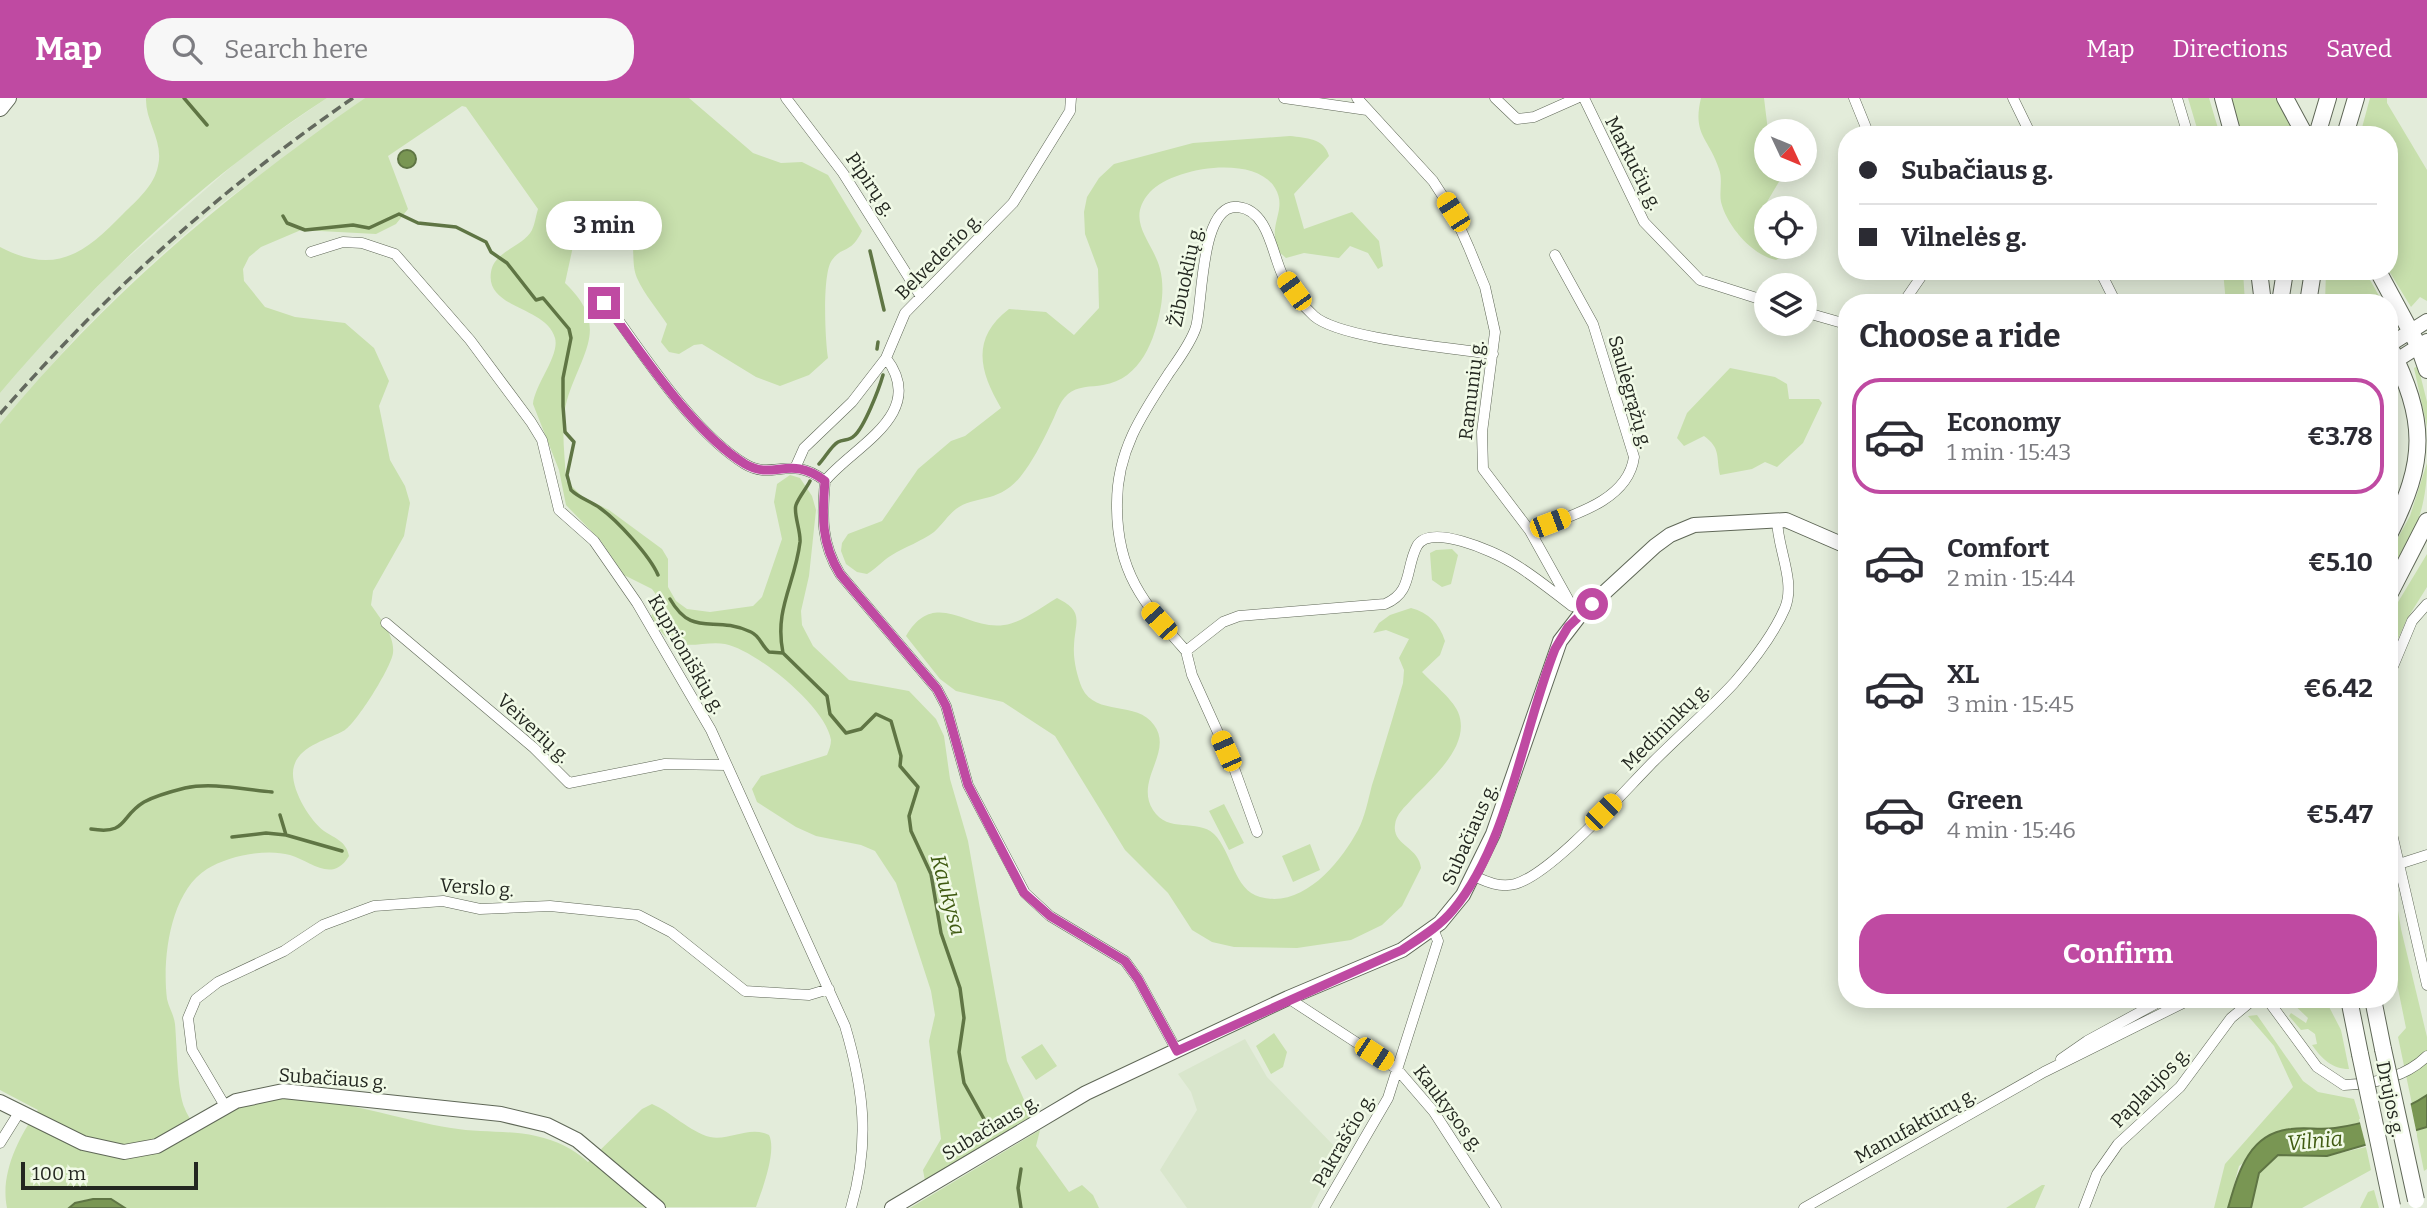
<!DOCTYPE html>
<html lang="en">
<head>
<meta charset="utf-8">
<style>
	:root { --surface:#fff; --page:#f7f7f7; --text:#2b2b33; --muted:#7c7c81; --line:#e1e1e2; --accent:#bf4aa2 }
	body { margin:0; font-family:Bitter,serif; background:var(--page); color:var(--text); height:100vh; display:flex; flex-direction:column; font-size:26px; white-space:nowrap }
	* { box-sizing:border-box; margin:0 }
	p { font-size:23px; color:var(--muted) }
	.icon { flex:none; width:38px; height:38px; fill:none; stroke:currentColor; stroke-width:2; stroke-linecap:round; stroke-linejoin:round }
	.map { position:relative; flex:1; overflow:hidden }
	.drawer { position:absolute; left:1838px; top:196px; width:560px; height:714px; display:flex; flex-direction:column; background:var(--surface); border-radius:28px; box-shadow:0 4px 18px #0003 }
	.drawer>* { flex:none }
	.hud { position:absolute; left:1838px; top:28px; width:560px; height:154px; border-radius:28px; box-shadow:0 4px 18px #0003; display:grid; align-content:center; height:154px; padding:0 21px; background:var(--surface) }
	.needle { width:46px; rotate:134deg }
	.controls { position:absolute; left:1754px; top:21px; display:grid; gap:14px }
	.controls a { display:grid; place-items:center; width:63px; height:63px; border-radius:50%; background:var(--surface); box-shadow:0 4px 18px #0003; font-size:35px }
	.scale { position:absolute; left:21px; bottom:18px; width:177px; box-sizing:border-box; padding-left:7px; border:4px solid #232720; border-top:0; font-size:19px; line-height:24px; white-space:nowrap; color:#232720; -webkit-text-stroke:5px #f1fae7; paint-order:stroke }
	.end { position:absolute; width:32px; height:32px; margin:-16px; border:9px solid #bf4aa2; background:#fff; box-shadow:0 0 0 4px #fff }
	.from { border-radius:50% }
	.bubble { position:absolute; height:49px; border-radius:24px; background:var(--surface); box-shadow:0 4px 18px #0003; font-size:23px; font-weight:700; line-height:49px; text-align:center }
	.car { position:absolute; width:21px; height:42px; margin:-21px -10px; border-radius:9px; box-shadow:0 0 5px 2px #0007; background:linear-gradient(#f5c518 24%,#345 0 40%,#f5c518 0 76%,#345 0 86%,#f5c518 0) }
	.hud b { display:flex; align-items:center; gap:24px; height:66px; font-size:26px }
	.hud b+b { border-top:2px solid var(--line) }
	.hud i { width:18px; height:18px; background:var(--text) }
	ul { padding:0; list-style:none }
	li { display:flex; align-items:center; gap:21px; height:116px; margin:0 14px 10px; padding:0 7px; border:4px solid transparent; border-radius:28px }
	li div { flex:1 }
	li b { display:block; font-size:26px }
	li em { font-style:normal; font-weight:700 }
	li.current { border-color:var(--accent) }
	li>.icon { width:63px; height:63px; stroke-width:1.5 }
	h2 { padding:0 21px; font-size:32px; line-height:84px }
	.button { display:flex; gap:14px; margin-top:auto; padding:14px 21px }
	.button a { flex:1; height:80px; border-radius:28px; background:var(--accent); color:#fff; font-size:28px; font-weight:700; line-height:80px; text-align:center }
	header { display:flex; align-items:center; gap:42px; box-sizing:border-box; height:98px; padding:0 35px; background:var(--accent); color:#fff }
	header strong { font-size:33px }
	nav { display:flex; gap:38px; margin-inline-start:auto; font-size:24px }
	.search { width:490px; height:63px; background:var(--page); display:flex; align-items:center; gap:18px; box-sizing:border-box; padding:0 24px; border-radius:28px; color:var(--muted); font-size:26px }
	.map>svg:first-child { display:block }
</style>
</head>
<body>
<header>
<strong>Map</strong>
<div class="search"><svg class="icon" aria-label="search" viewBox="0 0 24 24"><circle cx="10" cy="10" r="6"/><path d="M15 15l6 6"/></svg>Search here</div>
<nav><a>Map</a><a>Directions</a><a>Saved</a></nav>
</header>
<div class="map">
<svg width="2427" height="1110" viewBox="0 0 2427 1110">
	<rect width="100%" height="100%" fill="#e3ecda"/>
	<!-- built -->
	<path fill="#d9e6cc" d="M327 0H365L210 114 134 181 77 238 0 326V295L40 248 115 171 247 55Z
		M1245 941 1267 979 1340 1054 1311 1110H1187L1160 1072 1197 1012 1191 994 1178 976Z"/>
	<!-- green -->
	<path fill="#c8e0ad" d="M146 0H327C204 79 94 184 0 295V149C56 178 85 155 123 116 137 102 154 88 158 68 164 43 145 24 146 0Z
		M365 0H689L753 55 781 65 802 64 828 77 862 133C850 157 843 147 832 162 822 175 825 241 828 260L809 277 780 288 756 279 702 246 694 247 679 256 669 254 661 244 667 226C658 212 644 196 637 180 628 159 642 133 617 121 602 113 591 122 577 130L565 185C611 229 582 253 567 302 560 326 565 357 566 383L583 399 609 412 662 451 668 461V489L676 503 687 511 710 514 753 508 762 499 782 441 774 404 777 386 790 377 800 380 812 398 816 412 809 478 801 513 802 527 813 548 849 582 909 593 936 621 944 638 950 681 968 743 1007 963 1032 1020 925 1083 923 1072 941 1041 929 943 935 917 931 893 896 785 875 753 861 747 816 738 796 729 757 704 752 691 761 678 827 657C829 652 831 647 831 642 826 609 756 552 725 546 709 543 691 550 676 545 664 542 657 527 651 518L662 505 652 491 624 477 601 443 566 407 559 372 533 306C535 286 560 257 555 240 546 208 485 211 491 174 494 153 523 149 532 132 535 126 536 117 538 111L466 9 462 8 388 58 408 111 396 126 376 136 301 132 261 149 249 159 243 171 244 183 265 209 295 219 345 225 374 250 389 283 379 308 390 362 405 388 410 405 404 438 373 493 371 507C380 520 395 538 393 555 391 570 357 624 345 632 328 642 300 647 294 668 288 687 309 722 324 733 336 741 346 743 349 758 332 786 311 763 290 757 266 750 228 758 207 771 170 794 162 861 167 901 169 910 174 917 175 926 177 947 177 994 185 1011 188 1019 194 1026 199 1033 221 1019 245 1003 271 1000 319 994 400 1022 451 1030 479 1035 509 1032 536 1038 558 1043 572 1050 588 1064L642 1011 652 1006C671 1014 690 1034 710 1039 730 1043 749 1027 769 1037 777 1053 762 1092 756 1109L125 1110C109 1100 84 1096 69 1110H7C0 1076 18 1040 38 1012L0 992V326C111 193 223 99 365 0Z
		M1701 0H1764L1768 33 1766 72H1778L1780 82 1758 119 1766 127V149L1784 150V157L1776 162C1752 157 1727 128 1721 104 1719 93 1723 82 1719 71 1709 40 1692 37 1701 0Z
		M2188 0H2209L2220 37H2199Z
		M2231 0H2277L2298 37H2241Z
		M2370 0H2387V5L2427 72V203L2420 199 2411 209 2389 173V37H2360Z
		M1290 38C1306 40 1324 40 1329 58L1294 96 1304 131 1352 114 1379 143 1383 168 1378 171 1368 155 1350 148 1339 160 1304 155 1286 160 1277 152C1276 146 1274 138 1275 131 1277 116 1284 105 1275 90 1255 56 1173 69 1150 94 1124 123 1153 143 1160 171 1163 182 1163 196 1161 208 1155 242 1141 281 1103 287 1091 289 1077 288 1068 296 1058 305 1056 317 1050 328 1042 345 1032 364 1021 378 999 406 975 397 956 411 948 417 942 427 934 434 922 443 905 449 892 457 883 462 877 470 867 476L857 474 846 466 841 453 842 445 848 436 882 423 918 371 951 343 965 338 1001 310C979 273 971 240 1009 211L1046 214 1074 237 1099 210 1098 171 1085 136 1084 114 1087 99 1099 80 1114 66 1193 45Z
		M2223 173H2243L2245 205H2226Z
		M2326 173H2365L2383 205H2325Z
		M2418 268 2427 304V329L2414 270Z
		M1730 270 1775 279 1787 286 1789 301H1819L1822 305 1803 345 1777 369 1765 364 1752 371 1720 377C1716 359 1721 350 1704 338L1684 348 1677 340 1687 315Z
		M2427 365C2427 413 2413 439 2389 480V456L2410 418Z
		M1452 451 1458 457 1451 486 1442 489 1432 482 1430 455 1436 452Z
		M2427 456V489L2407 521 2389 561V519Z
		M1057 500C1085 514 1075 523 1074 548 1073 561 1077 578 1082 590 1096 619 1137 602 1154 627 1174 654 1134 682 1153 712 1168 736 1197 720 1214 736 1232 754 1234 792 1260 799 1303 811 1340 765 1358 732 1365 719 1368 702 1372 687 1383 653 1393 619 1403 585L1404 572 1399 560 1409 541 1386 532 1373 535 1379 525 1390 517 1411 510C1429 515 1439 525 1445 543L1440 557 1422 574C1432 585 1452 600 1458 614 1472 647 1432 680 1412 701 1405 709 1396 716 1395 727 1392 747 1419 749 1421 770L1402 808 1382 827 1351 842 1297 850 1234 849 1212 844 1192 832 1168 795 1125 752 1055 638 1003 604 956 593 940 581 906 538C935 489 967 533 1004 527 1023 524 1040 510 1057 500Z
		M1224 706 1244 745 1229 752 1209 713Z
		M1310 746 1320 772 1293 784 1282 758Z
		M2389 757 2401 831 2427 939V997L2412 1006 2398 939 2406 930 2389 846Z
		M2288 901H2325L2341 932 2349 971C2332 971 2322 961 2312 947L2317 946 2315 936 2308 931 2301 932 2289 918 2291 915 2306 925 2308 920Z
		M2257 917 2303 983 2318 994 2354 1001 2361 1024 2334 1031H2289L2239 1068 2228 1110H2214L2225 1066 2293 989 2274 948 2248 918Z
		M1274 935 1287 954 1283 969 1271 976 1256 948Z
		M1042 946 1057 968 1036 982 1021 959Z
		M2427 1029V1071L2424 1073 2416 1033Z
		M1040 1032 1036 1048 1069 1094 1082 1087 1093 1097 1099 1110H910Z
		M2366 1049 2371 1072 2302 1110H2251L2259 1075 2278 1057 2327 1058Z
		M2042 1087H2045L2035 1110H2006Z
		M2374 1092 2379 1110H2360L2368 1094Z"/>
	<!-- water -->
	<path fill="#799653" stroke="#5f7544" stroke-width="2" d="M398 61a9 9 0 1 1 18 0a9 9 0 1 1-18 0Z
		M2427 997V1029L2327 1058 2278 1057 2259 1075 2251 1110H2228C2238 1076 2248 1035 2291 1031 2305 1029 2320 1032 2335 1030 2364 1026 2402 1014 2427 997Z
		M93 1101H111L125 1110H69L75 1105Z"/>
	<!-- pier -->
	<path fill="#e3ecda" d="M2410 1003 2417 1037 2367 1052 2359 1021Z"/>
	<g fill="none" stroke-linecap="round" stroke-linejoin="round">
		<!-- stream -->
		<path stroke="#5f7544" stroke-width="3.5" d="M184 0 207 27
			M283 118 287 125 305 132 353 127 369 130 399 116 418 125 456 129 486 144 491 154 507 165 536 202 543 200 569 231 571 240 563 280V308L565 334 574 344 567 377 571 392C579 400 590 403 600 410 617 422 650 458 658 477
			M870 153 884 212
			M877 251 878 244
			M819 366C825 360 831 348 838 344 844 341 849 343 854 338 864 330 879 291 883 277
			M670 501C693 541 713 516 751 534 760 538 761 547 769 554L783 555 827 598 830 616 846 635 861 631 876 616 891 623 901 658 900 668 918 689 909 718 911 733 931 776 941 835 960 890 964 920 959 954 964 985 984 1021
			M783 555C774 511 795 486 800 444 801 433 793 415 796 407 799 399 806 391 810 383
			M280 717 286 737 342 753
			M91 731C128 737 119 719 144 704 155 698 173 693 185 690 213 684 245 692 272 694
			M232 739 266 735 286 737
			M1021 1110 1018 1090 1021 1071"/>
		<!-- street casing -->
		<g stroke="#5f6757" stroke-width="11">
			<path id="street" d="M786 0 843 75 920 197
				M1284 0 1367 12
				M1357 0 1433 83 1453 114 1469 150 1485 189 1495 234 1482 334 1483 371 1530 433 1569 503
				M1495 0 1517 21 1534 19 1577 0
				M1584 0 1644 124 1700 182 1766 203
				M1854 0 1869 37
				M2013 0 2031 37
				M2177 0 2188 37
				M311 154 343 144 362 145 395 156 470 242 531 324 542 342 559 412 594 443 637 505 711 632 845 928C864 992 870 1045 851 1110
				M2100 173 2116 205
				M605 204C643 255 691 333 745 366 773 383 790 356 825 383 822 419 821 445 840 476L937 591 946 608 968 687 1025 795 1050 818 1125 863 1138 881 1177 953
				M1903 205 1925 173
				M1804 214 1846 226
				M1493 256C1454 250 1340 241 1314 218 1303 208 1288 190 1282 176 1272 155 1268 112 1238 109 1200 105 1203 204 1196 229 1191 245 1178 262 1169 275 1142 316 1117 353 1117 405 1116 473 1143 505 1186 553L1223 524 1239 518 1385 506C1413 494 1405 471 1417 448 1430 425 1493 453 1511 464 1532 476 1552 493 1572 508
				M796 368 804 350 852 304 886 260 905 215 1013 105 1070 13 1071 0
				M825 383C852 349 929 316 886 260
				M1530 433C1566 419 1628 405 1634 359L1593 226 1555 157
				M386 525 534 650 569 685 665 666 726 667
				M1186 553 1192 577 1234 670 1257 734
				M2389 578 2412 523 2427 506
				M2389 723 2427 887
				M2399 766 2427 757
				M1474 778C1487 784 1500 790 1515 786 1552 776 1624 693 1654 663 1680 637 1709 612 1734 585 1753 563 1773 538 1785 510 1796 483 1777 450 1777 421
				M1288 900 1397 971 1434 1014 1496 1110
				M2267 901 2317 969 2344 987C2374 986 2405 980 2427 958
				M2061 961 2087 943 2164 901
				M225 1008 192 952 188 920 196 901 218 884 284 853 323 827 374 808 443 803 480 811 550 808 638 817 671 834 745 893 809 897 829 891
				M0 1045 20 1013
				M1324 1110 1388 1000 1438 843 1433 831
				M1804 1110 2044 974 2191 901
				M2084 1110 2097 1076 2118 1046 2180 989 2231 920 2254 901"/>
		</g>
		<!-- secondary casing -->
		<g stroke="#5f6757" stroke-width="16">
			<path id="secondary" d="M2389 247 2427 223
				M2389 267 2427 243
				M0 1004 83 1045 124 1054 157 1048 236 1003 283 993 501 1016 547 1027 577 1042 658 1110
				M892 1110 1086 995 1288 900 1402 852 1440 825 1463 797 1493 736 1560 543 1580 517 1655 448 1670 437 1694 427 1786 422 1846 448"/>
		</g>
		<!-- primary casing -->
		<g stroke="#5f6757" stroke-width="18">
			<path id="primary" d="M2223 0 2233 37
				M2285 0 2305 37
				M0 10 8 0
				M2317 37 2328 0
				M2345 37 2356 0
				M2259 173 2263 205
				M2378 173 2419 249 2427 272
				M2280 205 2285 173
				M2308 205 2313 173
				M2389 247C2427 324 2427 361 2389 437
				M2389 497 2427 423
				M2349 901 2360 956
				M2373 901 2383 951"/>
		</g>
		<!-- street -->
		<use href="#street" stroke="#fff" stroke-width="10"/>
		<!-- secondary -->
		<use href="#secondary" stroke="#fff" stroke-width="14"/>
		<!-- primary -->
		<use href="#primary" stroke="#fff" stroke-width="16"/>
		<!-- rail -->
		<path stroke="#63695e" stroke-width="3.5" stroke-dasharray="10 5" stroke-linecap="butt" d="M0 316C109 192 217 94 353 0"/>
		<!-- primary-bridge casing -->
		<g stroke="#5f6757" stroke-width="18" stroke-linecap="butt">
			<path id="primary-bridge" d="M2383 951 2416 1102
				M2360 956 2392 1108"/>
		</g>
		<!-- primary-bridge -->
		<use href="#primary-bridge" stroke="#fff" stroke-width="16"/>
	</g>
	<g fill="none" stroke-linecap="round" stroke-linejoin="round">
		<!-- route -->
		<path stroke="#bf4aa2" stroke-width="9" d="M604 205C643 255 691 333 745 366 774 383 790 356 825 383 822 418 821 445 840 476L937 591 946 608 968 687 1024 795 1050 818 1125 863 1138 881 1177 953 1402 852C1420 840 1439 829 1453 812 1509 745 1523 631 1555 551L1568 529 1592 506"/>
	</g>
	<g text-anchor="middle" stroke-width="5" stroke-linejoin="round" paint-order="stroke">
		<!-- street labels -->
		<g font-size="19" fill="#232720" stroke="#f1fae7">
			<text transform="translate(1634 65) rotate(63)" y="7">Markučių g.</text>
			<text transform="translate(871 86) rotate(56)" y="7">Pipirų g.</text>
			<text transform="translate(938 158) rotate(-45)" y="7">Belvederio g.</text>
			<text transform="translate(1185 178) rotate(-78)" y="7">Žibuoklių g.</text>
			<text transform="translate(1471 292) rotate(-83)" y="7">Ramunių g.</text>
			<text transform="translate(1631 294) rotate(74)" y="7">Saulėgrąžų g.</text>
			<text transform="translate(687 556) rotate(60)" y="7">Kuprioniškių g.</text>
			<text transform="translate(1665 628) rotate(-45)" y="7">Medininkų g.</text>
			<text transform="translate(534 630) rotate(43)" y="7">Veiverių g.</text>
			<text transform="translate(1469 736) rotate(-66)" y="7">Subačiaus g.</text>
			<text transform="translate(477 789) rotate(4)" y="7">Verslo g.</text>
			<text transform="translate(333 980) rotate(4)" y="7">Subačiaus g.</text>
			<text transform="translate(2150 989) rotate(-46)" y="7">Paplaujos g.</text>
			<text transform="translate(2391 1001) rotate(78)" y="7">Drujos g.</text>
			<text transform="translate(1449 1010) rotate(53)" y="7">Kaukysos g.</text>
			<text transform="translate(1915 1027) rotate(-29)" y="7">Manufaktūrų g.</text>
			<text transform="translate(990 1029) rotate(-31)" y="7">Subačiaus g.</text>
			<text transform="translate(1343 1042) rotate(-60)" y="7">Pakraščio g.</text>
		</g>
		<!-- water labels -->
		<g font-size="21" font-style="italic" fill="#405b12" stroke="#f1fae7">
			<text transform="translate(948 797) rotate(75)" y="7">Kaukysa</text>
			<text transform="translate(2315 1043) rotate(-5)" y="7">Vilnia</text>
		</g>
	</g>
</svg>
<div class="controls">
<a><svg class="needle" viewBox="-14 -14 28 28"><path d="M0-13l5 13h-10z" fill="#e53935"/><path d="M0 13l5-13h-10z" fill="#7c7c81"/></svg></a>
<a><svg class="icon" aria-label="locate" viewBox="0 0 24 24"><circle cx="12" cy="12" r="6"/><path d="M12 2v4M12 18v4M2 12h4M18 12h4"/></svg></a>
<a><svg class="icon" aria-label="layers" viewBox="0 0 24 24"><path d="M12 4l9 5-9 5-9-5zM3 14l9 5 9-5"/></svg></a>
</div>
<div class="scale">100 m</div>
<i class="end from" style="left:1592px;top:506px"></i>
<i class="end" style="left:604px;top:205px"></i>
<div class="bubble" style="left:546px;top:103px;width:116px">3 min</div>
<i class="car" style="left:1453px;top:114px;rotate:327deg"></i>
<i class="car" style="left:1294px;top:193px;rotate:324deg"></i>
<i class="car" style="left:1550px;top:425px;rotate:69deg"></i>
<i class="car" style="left:1159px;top:523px;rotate:318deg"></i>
<i class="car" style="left:1226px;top:653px;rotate:336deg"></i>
<i class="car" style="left:1603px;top:714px;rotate:45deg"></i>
<i class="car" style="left:1374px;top:956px;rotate:123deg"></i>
<div class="hud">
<b><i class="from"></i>Subačiaus g.</b>
<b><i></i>Vilnelės g.</b>
</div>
<section class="drawer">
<h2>Choose a ride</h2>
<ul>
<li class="current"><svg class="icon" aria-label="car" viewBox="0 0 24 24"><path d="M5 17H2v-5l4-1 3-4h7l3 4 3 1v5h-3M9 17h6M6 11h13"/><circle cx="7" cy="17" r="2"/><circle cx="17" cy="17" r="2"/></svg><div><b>Economy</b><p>1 min · 15:43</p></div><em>€3.78</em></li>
<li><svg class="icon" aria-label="car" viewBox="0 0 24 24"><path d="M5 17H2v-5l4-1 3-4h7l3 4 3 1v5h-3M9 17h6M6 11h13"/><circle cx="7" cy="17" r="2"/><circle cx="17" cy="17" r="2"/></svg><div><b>Comfort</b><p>2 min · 15:44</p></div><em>€5.10</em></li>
<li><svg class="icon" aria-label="car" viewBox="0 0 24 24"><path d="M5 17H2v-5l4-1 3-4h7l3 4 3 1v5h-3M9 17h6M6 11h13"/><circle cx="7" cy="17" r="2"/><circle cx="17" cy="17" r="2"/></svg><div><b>XL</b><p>3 min · 15:45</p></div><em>€6.42</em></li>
<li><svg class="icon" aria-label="car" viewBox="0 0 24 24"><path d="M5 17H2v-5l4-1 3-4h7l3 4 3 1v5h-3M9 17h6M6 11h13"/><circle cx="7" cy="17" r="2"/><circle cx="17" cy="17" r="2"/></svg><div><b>Green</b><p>4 min · 15:46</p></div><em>€5.47</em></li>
</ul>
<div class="button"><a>Confirm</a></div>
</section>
</div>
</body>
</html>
